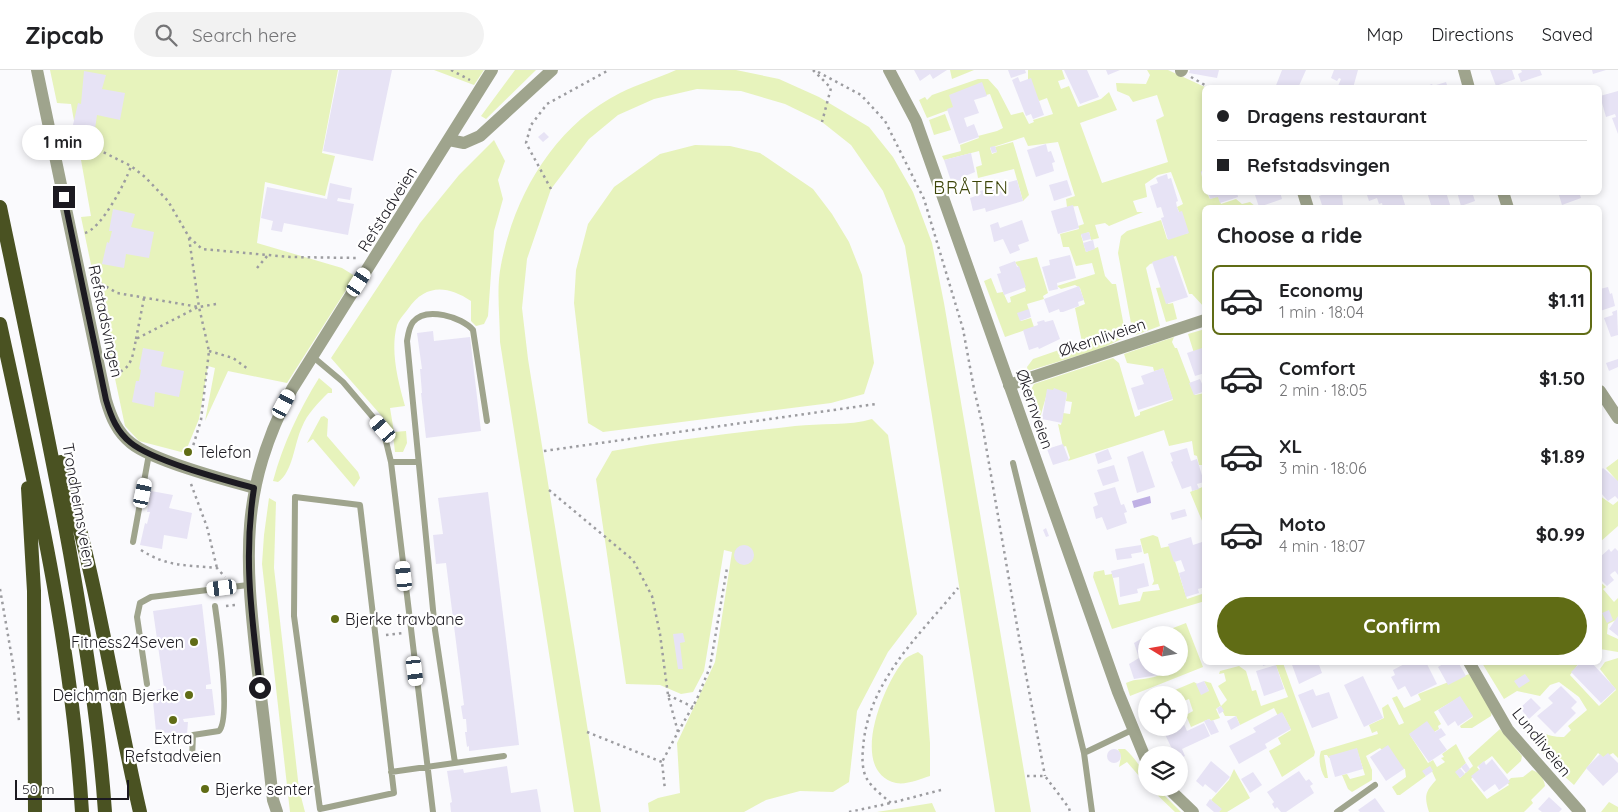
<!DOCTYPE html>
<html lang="en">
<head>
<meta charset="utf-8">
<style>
	:root { --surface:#fff; --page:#f2f2f2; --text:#202124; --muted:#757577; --line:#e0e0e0; --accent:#606c15 }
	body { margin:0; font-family:Quicksand,sans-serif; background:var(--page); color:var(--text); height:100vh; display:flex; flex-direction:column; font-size:19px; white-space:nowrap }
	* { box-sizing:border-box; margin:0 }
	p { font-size:16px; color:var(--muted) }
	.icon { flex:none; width:28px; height:28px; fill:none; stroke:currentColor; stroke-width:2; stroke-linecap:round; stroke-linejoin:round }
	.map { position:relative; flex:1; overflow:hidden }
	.drawer { position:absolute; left:1202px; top:135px; width:400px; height:460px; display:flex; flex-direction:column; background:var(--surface); border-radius:8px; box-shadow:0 2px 8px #0003 }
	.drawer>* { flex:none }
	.banner { position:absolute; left:1202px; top:15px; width:400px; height:110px; border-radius:8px; box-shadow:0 2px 8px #0003; display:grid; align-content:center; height:110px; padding:0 15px; background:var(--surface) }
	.needle { width:32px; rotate:281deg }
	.controls { position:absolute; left:1138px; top:556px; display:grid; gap:10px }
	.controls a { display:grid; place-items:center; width:50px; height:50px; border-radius:50%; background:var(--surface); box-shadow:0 2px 8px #0003; font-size:25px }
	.scale { position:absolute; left:15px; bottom:12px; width:114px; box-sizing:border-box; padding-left:5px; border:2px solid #1c1a21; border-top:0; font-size:14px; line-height:18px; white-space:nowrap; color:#1c1a21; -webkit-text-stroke:4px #fff; paint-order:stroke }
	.end { position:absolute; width:22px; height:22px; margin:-11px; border:6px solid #1c1a21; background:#fff; box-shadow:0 0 0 2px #fff }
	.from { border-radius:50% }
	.bubble { position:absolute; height:35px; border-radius:18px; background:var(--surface); box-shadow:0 2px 8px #0003; font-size:16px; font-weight:700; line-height:35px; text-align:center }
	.car { position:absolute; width:15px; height:30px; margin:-15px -8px; border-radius:6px; box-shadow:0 0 4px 1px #0007; background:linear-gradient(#fff 24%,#345 0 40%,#fff 0 76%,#345 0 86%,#fff 0) }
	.banner b { display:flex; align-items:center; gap:18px; height:48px; font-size:19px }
	.banner b+b { border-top:1px solid var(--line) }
	.banner i { width:12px; height:12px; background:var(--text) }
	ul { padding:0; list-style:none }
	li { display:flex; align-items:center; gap:15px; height:70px; margin:0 10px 8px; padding:0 5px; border:2px solid transparent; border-radius:8px }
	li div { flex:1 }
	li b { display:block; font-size:19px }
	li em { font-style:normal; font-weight:700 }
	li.selected { border-color:var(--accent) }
	li>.icon { width:45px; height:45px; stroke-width:1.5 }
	h2 { padding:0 15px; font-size:22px; line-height:60px }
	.cta { display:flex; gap:10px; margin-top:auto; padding:10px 15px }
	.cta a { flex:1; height:58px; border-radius:30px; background:var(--accent); color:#fff; font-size:20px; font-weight:700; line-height:58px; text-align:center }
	header { display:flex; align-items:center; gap:30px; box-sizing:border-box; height:70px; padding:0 25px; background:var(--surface); border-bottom:1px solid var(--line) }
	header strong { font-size:24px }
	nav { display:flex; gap:28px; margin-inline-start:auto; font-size:18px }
	.search { width:350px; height:45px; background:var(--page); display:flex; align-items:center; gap:12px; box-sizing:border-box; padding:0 18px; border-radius:28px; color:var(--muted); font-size:19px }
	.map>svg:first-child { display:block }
</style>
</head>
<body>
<header>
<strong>Zipcab</strong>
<div class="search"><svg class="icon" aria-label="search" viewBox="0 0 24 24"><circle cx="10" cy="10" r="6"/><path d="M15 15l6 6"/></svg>Search here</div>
<nav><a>Map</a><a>Directions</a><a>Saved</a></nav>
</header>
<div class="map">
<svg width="1618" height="742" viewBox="0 0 1618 742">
	<rect width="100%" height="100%" fill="#fafafd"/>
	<!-- green -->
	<path fill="#e7f3bc" d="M50 0H338L322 83 335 86 325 126 265 112 257 173 342 198 355 206 287 313 228 301 205 351 215 298 208 296 199 349 185 383 139 371 125 356 81 147 91 146 71 34 57 33Z
		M434 0H484L474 15Z
		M515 0H536L486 49 481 46Z
		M676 0H736L779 9 819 27 869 57 893 87 913 122 932 173 944 233 1031 742H995L905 176 883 121 851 75 822 52 785 34 741 21 697 19 654 29 618 45 589 69 551 119 527 189 522 238 528 289 601 742H574L500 272C500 247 496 219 501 195 514 126 554 56 620 23 638 14 658 8 676 0Z
		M950 0H974L952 9Z
		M1028 0H1062L1065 9 1058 11 1061 19 1069 16 1078 37 1101 29 1109 22 1117 40 1080 53 1102 113 1168 92 1156 50 1164 46 1157 25 1133 32 1129 26 1117 21 1116 13 1146 14 1150 5 1147 0H1168L1205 17V101L1201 102 1205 122 1207 123 1210 129 1218 126 1221 134 1236 129 1242 134 1250 132 1255 136 1205 138V238L1192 224H1189L1176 186 1150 194 1146 198 1160 256 1136 265 1133 264 1118 183 1121 166 1127 161 1161 150 1167 169 1188 163 1177 137 1183 134 1171 102 1158 105 1145 114 1147 127 1133 131 1137 142H1143L1109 156 1105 153 1095 155 1099 168 1091 170 1089 162 1081 165 1086 182 1098 177 1105 206 1112 214H1116L1126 267 1100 279 1028 301 1027 297 1033 289 1082 272 1075 238 1085 234 1080 218 1075 215 1061 219 1057 216 1095 204 1092 193 1076 196 1069 177H1063L1060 164 1079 159 1078 156 1084 154 1078 136 1067 137 1066 129 1075 126 1058 72 1028 76 1024 67 990 78 992 84 997 82 995 77 1013 72 1029 125 1023 131 1014 99 978 108 976 97 982 95 979 81 944 90 942 86 961 81 960 75 979 68 978 66 997 61 1003 58 990 24 986 25 982 14 954 38 927 48 919 30 925 27 927 30 932 25 978 9H988L998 20 1011 45 1023 42 1029 54 1034 52 1033 50 1053 44 1047 28 1039 31 1028 10Z
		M945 44 951 60 934 65 929 50Z
		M494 70 505 91 498 110 503 129 494 161 488 246 484 254 476 256 471 251V231C447 215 425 214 408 239 404 244 399 250 397 255 390 281 398 311 405 336L390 338 394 362 406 361 407 373 403 382H395L393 365 386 351 331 288 420 153 459 105Z
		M695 75 730 76 760 83 813 119 832 144 849 172 862 205 874 293 864 324 831 333 603 362 588 353 574 233 576 200 588 154 614 117 660 84Z
		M1037 187 1048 223 1043 226 1044 229 1027 234 1029 240 1018 244 1021 251 1031 248 1034 257 1005 267 984 211 991 208 997 223 1003 222 1008 233 1011 232 1010 227 1026 221 1019 198 1015 192Z
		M1163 217 1168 234 1173 233 1177 249 1166 252 1156 218Z
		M1205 259 1203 270 1205 277 1194 283 1188 264Z
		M1174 267 1172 272 1175 278H1177L1195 325 1205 323V319V404L1202 395H1199L1197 386 1194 385 1192 371 1169 376 1164 360 1068 391 1070 388 1066 376 1063 377 1058 354 1061 355 1063 343 1070 344 1072 332 1066 331 1067 323 1048 320 1039 351 1041 359 1039 361 1028 325 1034 314 1113 288 1119 293 1135 347 1140 345V342L1173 330 1163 299 1154 301 1153 297 1127 293 1124 284Z
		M319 308 332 319V323H328C318 333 307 344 302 357 294 374 293 402 278 412L273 411C283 374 299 340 319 308Z
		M324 346 328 349 327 366 358 402 360 408 354 417 313 369 307 373 321 347Z
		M872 349 888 365 917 544 888 582 857 641 849 712 833 722 800 721 766 730 744 742H649L648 733 658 728 680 723 677 673 715 592 732 482 724 480 704 601 693 622 681 624 660 615 626 614 596 409 612 381C673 370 734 363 795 356 820 353 849 356 872 349Z
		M1618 389V412L1606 398Z
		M1205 416V458L1190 422Z
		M1600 426 1613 435 1618 431V456L1600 472Z
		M269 428 276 432 274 498 299 719 305 742H290L262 494 264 465Z
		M1153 465 1158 467 1161 478 1170 476 1187 529 1205 523V531L1112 559 1093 507 1094 502 1104 500 1105 505 1112 504 1119 535 1140 531 1143 522 1160 520 1158 514 1152 515 1154 511 1148 483 1144 484 1140 469Z
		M1600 512 1606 517 1603 519 1614 532 1618 528V549L1608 554 1607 564 1618 569V582L1600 579Z
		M1186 553 1203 597 1130 626 1126 613C1136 608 1147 610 1157 606 1165 603 1170 598 1179 598V595L1186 592 1184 582 1179 583V565H1155Z
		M918 582 923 586 930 673V706C920 709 907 715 896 713 847 701 884 613 905 589 908 586 914 584 918 582Z
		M1618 588V688L1613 683 1604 688 1598 683 1574 715 1555 698 1525 660C1541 659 1548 668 1564 667L1571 660 1568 656 1587 640 1579 627 1559 612 1550 615 1540 626 1517 621 1504 629 1482 593H1579L1570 605 1599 636 1616 620 1600 599 1605 592Z
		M1275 593H1283L1315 682 1314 686 1282 707 1269 681 1281 674 1278 668 1291 660 1283 644 1278 646 1274 638 1240 655 1236 646H1225L1220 636 1216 639 1220 648 1211 651 1209 649 1191 657 1186 645 1193 641 1189 629 1181 632 1175 620 1194 612 1209 621 1204 611 1211 613 1221 636 1227 630 1218 616 1226 611 1224 603 1219 604 1220 601 1239 596 1246 601 1252 621 1256 620 1261 636 1288 627Z
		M1469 604 1492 641 1491 646 1472 658H1461L1460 656 1473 647 1460 627 1434 642 1441 654 1438 656 1439 659 1434 662 1410 665 1428 693 1433 690 1437 697 1445 692 1441 688 1444 687 1442 684 1456 674 1466 693 1456 702 1460 708 1473 696 1468 688 1500 659 1522 686 1521 691 1507 704 1492 686 1477 697 1480 701 1471 709 1487 729 1509 715 1507 712 1511 708 1523 707 1532 700C1539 702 1544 708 1545 716L1531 730 1533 733 1524 742H1429C1424 726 1425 722 1436 710L1430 697 1423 701 1426 706 1400 725H1397L1392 717 1406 707 1405 699 1401 698 1380 678 1366 686 1372 700V710L1352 722 1348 719 1342 705 1347 704 1350 709 1365 705 1357 680 1329 688 1327 685H1324L1328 708H1325C1320 700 1318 689 1321 681L1378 664 1377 661 1372 663 1369 655 1384 648 1382 638 1388 634 1399 655 1404 653 1392 628 1397 626 1404 638 1421 630 1418 624Z
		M1118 679H1125C1134 687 1146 702 1146 714L1127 692 1119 697 1121 687Z
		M1234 699 1250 728 1227 742H1219L1221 739 1211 730 1229 710Z
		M1150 718H1157L1181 742H1175Z
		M1609 732 1618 737V742H1601Z
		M932 733 936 742H877Z"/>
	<!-- water -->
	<path fill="#bfb0e4" d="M1150 426 1151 433 1134 438 1132 431Z"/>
	<!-- building -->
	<path fill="#e7e3f5" d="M339 0H392L373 91 323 81Z
		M914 0H947L933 9 930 4 920 11Z
		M1008 0H1025L1026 3 1011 8Z
		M1064 0H1087L1099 27 1080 34Z
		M1106 0H1120L1108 5Z
		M1190 0H1219L1217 8 1189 3Z
		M1282 0H1306L1298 18H1275Z
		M1334 0H1358L1353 18H1343L1338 16 1341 9 1339 8 1337 11 1331 8Z
		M1490 0H1512L1515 9 1496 16Z
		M1521 0H1540L1542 5 1521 12 1518 4 1522 2Z
		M1592 0H1606L1593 4Z
		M84 1 106 5 102 19 125 23 120 50 97 45 95 59 73 55 78 33 81 34Z
		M1018 7 1020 12 1031 8 1044 45 1033 49 1031 44 1026 46 1012 10Z
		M982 12 987 26 974 30 979 43 964 48 967 57 974 54 979 67 959 74 947 39 953 37 949 25Z
		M1446 12 1448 18H1422L1432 14 1433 16Z
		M1618 21V64L1612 48 1616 47 1615 44 1606 47 1600 26Z
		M544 62 549 67 543 72 538 67Z
		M1046 74 1048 82 1051 81 1055 92 1052 93 1054 101 1036 107 1027 80Z
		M995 76 997 82 992 83 990 77Z
		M971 83 975 102 963 107 964 110 951 111 944 90Z
		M1205 100V114L1201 101Z
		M1167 104 1168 109 1171 108 1178 131 1176 132 1177 137 1179 142 1182 141 1189 163 1168 170 1161 148 1164 147 1161 137 1157 138 1150 116 1158 113 1156 108Z
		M1017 110 1023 131 986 142 985 138 973 141 970 128 981 124 980 121 994 117 993 114 1001 111 1002 114Z
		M1067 110 1072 125 1054 131 1049 115Z
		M330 113 352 118 350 130 338 128 337 131 354 134 348 165 284 153 282 162 271 160 273 151 261 148 267 117 327 129Z
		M1208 122H1237L1238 127 1220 133 1218 127 1210 129Z
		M1254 122H1280L1282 129 1259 137Z
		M1329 122 1342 125 1343 135 1323 138 1319 126Z
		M1366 122H1401L1406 138H1383L1382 133 1379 134 1377 128 1369 131Z
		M1427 122H1446L1451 138H1432Z
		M1457 122H1472L1475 131 1461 136Z
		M1558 122H1579L1581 128 1562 135Z
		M1073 135 1079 158 1058 164 1051 141Z
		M113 139 135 144 131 157 154 162 149 188 126 184 124 198 102 194 107 172 109 173 112 161H109Z
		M1022 150 1029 171 1018 175 1020 180 1010 184 1003 169 994 172 990 155 998 152 1000 158Z
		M1089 162 1091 169 1083 171 1081 164Z
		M1093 170 1095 179 1086 182 1083 173Z
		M1070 185 1076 208 1057 213 1058 219 1049 221 1042 197 1050 195 1049 190Z
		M1173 185 1188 227 1166 234 1152 192Z
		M1015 191 1017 197 1019 196 1026 217 1004 225 997 204 1001 203 999 197Z
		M1079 216 1084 230 1078 232 1079 236 1063 242H1060L1059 239 1049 243 1044 229Z
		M1608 217 1610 224 1612 223 1615 236 1600 241V219Z
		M1029 239 1031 247 1020 251 1017 243Z
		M1617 240 1618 265 1611 267 1604 248 1613 245 1612 242Z
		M1044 250 1045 252 1053 250 1060 269 1039 279 1038 277 1029 280 1023 260 1038 255 1037 252Z
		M433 261 434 271 470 267 481 361 426 368 421 323H422L420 299H422L417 263Z
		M1205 277V303L1195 306 1187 283Z
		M143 278 164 282 161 296 184 301 179 327 155 322 154 337 132 332 136 311H139L141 300 139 299Z
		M1618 289V297L1609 301 1606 293Z
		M1163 298 1173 329 1138 340 1131 318 1144 314 1141 306Z
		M1200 309 1205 321 1194 325 1189 313Z
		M1054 318 1067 323 1062 353 1042 349 1047 319 1053 320Z
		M1063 374 1069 390 1053 395 1047 379Z
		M1187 378 1191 391 1197 389 1204 412 1197 414 1199 419 1192 421 1191 416 1182 419 1171 392 1173 391 1170 383Z
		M1108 379 1112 389 1098 394 1095 384Z
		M1143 381 1155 417 1137 423 1127 387Z
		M1114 395 1119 411 1103 416 1097 400Z
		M1603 398 1618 411V429L1615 426 1608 431 1600 422V401Z
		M1115 417 1121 435 1124 434 1127 442 1124 443 1127 453 1107 460 1102 447 1096 449 1093 437 1098 435 1094 423Z
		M151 421 173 425 169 438 192 443 187 469 164 465 162 479 140 475 145 453 147 454 150 442H147Z
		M488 422 519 675 469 681V676L467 677 465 662H467L466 649H463L461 636 464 635 446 493 436 494 433 465 443 464 438 428Z
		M1185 439 1187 446 1172 450 1170 443Z
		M1046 458 1049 466 1046 467 1043 460Z
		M1191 467 1193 475 1205 471V517L1198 519 1199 523 1186 527 1179 503 1185 501 1181 490 1174 492 1168 474Z
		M1141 475 1142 482 1131 484 1132 488 1117 490 1115 479Z
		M734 485a10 10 0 1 1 20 0a10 10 0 1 1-20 0Z
		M1615 478 1618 481V505L1615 501 1612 503 1610 505 1614 510 1607 516 1600 509V487L1609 479 1611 482Z
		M1144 493 1149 516 1137 519 1138 523 1120 527 1119 507 1113 508 1111 501Z
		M202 534 211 614 206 615V619H212L215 645 183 649 184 652H188L187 664 156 662 152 621 164 618 153 541Z
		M1609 540 1613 550 1607 553 1602 543Z
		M1618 546V566L1609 559Z
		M683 563 685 572 680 573 683 599H678L673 564Z
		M1144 567H1146V598H1170L1158 605 1134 609 1129 594 1139 588 1134 573Z
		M1262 592H1273V593L1263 596Z
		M1291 592H1318L1322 603 1299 614Z
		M1408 592H1426L1437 614 1411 627 1405 616 1398 620 1391 607 1395 605 1393 600Z
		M1446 592H1458L1466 606 1448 615 1438 597Z
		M1581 592H1591L1616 619 1601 633 1571 602Z
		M1276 595 1284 619 1264 626 1256 601Z
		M1525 604 1530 611 1519 618 1514 611Z
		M1363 606 1383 648 1364 657 1344 615Z
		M1204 611 1209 621 1201 625 1196 614Z
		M1561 616 1577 632 1571 638 1576 643 1555 664 1537 646 1553 633 1548 628Z
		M1174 619 1177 625H1163Z
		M1313 619 1316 626 1329 622 1338 648 1312 658 1298 625Z
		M1460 626 1473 646 1458 656 1455 651 1448 656 1438 640Z
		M1179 628 1187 644 1181 647 1187 661 1204 653 1210 666 1182 679 1185 686 1179 689V685H1162L1172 679 1162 658H1179Z
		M1531 628 1541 638 1529 649 1520 638Z
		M1221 636 1224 641 1219 644 1217 638Z
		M1282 642 1291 659 1265 674 1267 678 1239 694 1229 676 1256 662 1253 658Z
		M1236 646 1240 655 1231 660 1227 651Z
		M1209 649 1211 651 1213 650 1219 662 1211 665 1204 651Z
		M1427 651 1435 662 1441 658 1446 665 1439 669 1447 680 1429 692 1409 664Z
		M1388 675 1404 699 1386 711 1370 687Z
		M1357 678 1363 699 1335 707 1329 686Z
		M1107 686a7 7 0 1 1 14 0a7 7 0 1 1-14 0Z
		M1608 683 1618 693V702L1603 716 1586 698 1600 684 1603 687Z
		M1492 689 1510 712 1499 720 1495 714 1484 722 1471 706 1480 699 1478 696 1484 691 1486 695Z
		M1211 691 1230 707 1216 723 1205 714 1203 717 1196 711Z
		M1466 693 1470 699 1466 703 1461 697Z
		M507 696 511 723 537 719 541 742H451L450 733 452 732 447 701 463 699 464 703Z
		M1430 696 1433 701 1426 706 1422 701Z
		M1460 698 1465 704 1460 708 1455 702Z
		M1299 701 1306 711 1309 709 1313 714 1310 716 1314 723 1286 742H1281L1277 737 1275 739 1272 734 1274 732 1267 722Z
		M1253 702 1262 715 1250 723 1241 709Z
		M1549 727 1562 739 1559 742H1542L1538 739Z
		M1375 728 1385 742H1360L1358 740Z
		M1210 729 1222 739 1219 742H1214L1206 735Z"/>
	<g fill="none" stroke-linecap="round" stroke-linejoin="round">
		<!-- path -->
		<path stroke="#9c9ca0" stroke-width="2.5" stroke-dasharray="2.5 4" stroke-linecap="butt" d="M451 0 470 10
			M813 0 831 18 822 52
			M818 2 861 25 885 51 924 129 963 259 974 319 982 353 1020 573 1045 706
			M1191 7 1210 18
			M63 62 131 96 145 107 168 131 189 167 202 179 290 187 359 188
			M551 119 526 73 531 55 547 34 609 0
			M85 163C101 159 126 112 131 96
			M189 168 199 237 209 281 201 350 190 386
			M257 198 268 185
			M95 210 117 223 199 237 216 234
			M136 269 144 228
			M209 281 233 288 248 299
			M114 303C132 301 133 284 136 269L198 237
			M544 381 876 334
			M191 414 207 457 217 498
			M549 420 633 490 652 526 660 564 668 625 678 662 662 692 665 720
			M141 480C167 497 187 495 217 498L225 507
			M0 519 14 600 19 651
			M226 536 235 535
			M386 565 403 563
			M668 625 693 637
			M587 662 662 692
			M678 662 697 629 710 597 727 498
			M1027 706H1045L1069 738 1070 742
			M941 720 891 733C883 726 872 718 867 709 862 701 862 687 863 679 867 613 918 567 958 518
			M849 742 891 733"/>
		<!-- service -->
		<path stroke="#9fa48d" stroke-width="6" d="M312 286 343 312 383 359 391 392 433 742
			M391 392H417
			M1013 393 1084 683
			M295 427 360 435 394 723 320 739 294 546Z
			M133 472 149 384
			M147 614 137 547 140 533 151 527 248 515
			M192 689 193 665 219 661C231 648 218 557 215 536
			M455 693 435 560 407 271C408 265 409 257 413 252 426 236 462 247 473 260L487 351
			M391 702 504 686
			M1092 742 1084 683 1132 660
			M1337 742 1375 715"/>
		<!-- minor -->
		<path stroke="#9fa48d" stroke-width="12" d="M37 0 106 330C111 347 117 362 131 373 153 391 225 410 255 418
			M1464 0 1469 18
			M1181 1 1182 0
			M449 70 464 73 480 66 552 0
			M1303 122 1308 138
			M1503 122 1508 138
			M1009 315 1205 250
			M1600 321 1618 348
			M1469 592 1508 660 1580 742"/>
		<!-- tertiary -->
		<path stroke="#9fa48d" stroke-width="12" d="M889 0 916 51 1118 622 1146 690
			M1168 718 1193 742
			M277 742 273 730C268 685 263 640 257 595 245 487 239 419 292 319L492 0"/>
		<!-- trunk -->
		<path stroke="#4a5222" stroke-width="14" d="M0 137C24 252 49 367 70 483 85 569 99 655 105 742
			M0 254C35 415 72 576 82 742
			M61 392C97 507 113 626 140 742
			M28 418 34 521 35 742"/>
	</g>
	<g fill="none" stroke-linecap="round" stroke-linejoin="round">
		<!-- route -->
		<path stroke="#1c1a21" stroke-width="6" d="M64 127 106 330C111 347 117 362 131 373 153 391 225 410 254 418 243 489 252 548 260 618"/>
	</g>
	<!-- markers -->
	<g fill="#606c15" stroke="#fff" stroke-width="2">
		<circle cx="188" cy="382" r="5"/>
		<circle cx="335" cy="549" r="5"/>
		<circle cx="194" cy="572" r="5"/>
		<circle cx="189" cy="625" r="5"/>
		<circle cx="173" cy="650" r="5"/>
		<circle cx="205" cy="719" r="5"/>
	</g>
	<g text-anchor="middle" stroke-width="4.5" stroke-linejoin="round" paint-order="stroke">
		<!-- street labels -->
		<g font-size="16" fill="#1c1a21" stroke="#fff">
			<text transform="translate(387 139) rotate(-58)" y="6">Refstadveien</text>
			<text transform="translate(106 251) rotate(78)" y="6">Refstadsvingen</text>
			<text transform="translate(1102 267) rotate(-18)" y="6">Økernliveien</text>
			<text transform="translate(1035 339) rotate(71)" y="6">Økernveien</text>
			<text transform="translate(79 435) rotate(80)" y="6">Trondheimsveien</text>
			<text transform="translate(1542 672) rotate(51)" y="6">Lundliveien</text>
		</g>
		<!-- poi labels -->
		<g font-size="16" fill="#1c1a21" stroke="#fff" text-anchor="start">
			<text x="198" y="388">Telefon</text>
			<text x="345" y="555">Bjerke travbane</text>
			<text x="184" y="578" text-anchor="end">Fitness24Seven</text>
			<text x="179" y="631" text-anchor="end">Deichman Bjerke</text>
			<text x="173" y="674" text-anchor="middle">Extra<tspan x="173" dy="18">Refstadveien</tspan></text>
			<text x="215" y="725">Bjerke senter</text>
		</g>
		<!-- neighbourhood labels -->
		<g font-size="18" letter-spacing="1" fill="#3d4509" stroke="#fff">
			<text x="971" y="124">BRÅTEN</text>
		</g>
	</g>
</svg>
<div class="controls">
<a><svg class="needle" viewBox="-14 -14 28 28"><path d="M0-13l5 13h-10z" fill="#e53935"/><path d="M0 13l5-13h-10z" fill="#757577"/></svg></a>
<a><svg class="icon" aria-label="locate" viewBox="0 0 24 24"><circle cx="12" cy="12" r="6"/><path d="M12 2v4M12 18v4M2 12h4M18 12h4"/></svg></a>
<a><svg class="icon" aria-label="layers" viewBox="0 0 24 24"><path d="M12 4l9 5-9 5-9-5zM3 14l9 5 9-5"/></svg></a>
</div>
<div class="scale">50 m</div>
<i class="end from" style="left:260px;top:618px"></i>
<i class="end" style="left:64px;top:127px"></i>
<div class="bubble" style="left:22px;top:55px;width:82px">1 min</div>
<i class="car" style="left:359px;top:212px;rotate:33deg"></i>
<i class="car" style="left:284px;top:334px;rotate:28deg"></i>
<i class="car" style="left:383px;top:359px;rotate:319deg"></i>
<i class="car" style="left:143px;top:423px;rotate:12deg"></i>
<i class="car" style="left:404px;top:506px;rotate:354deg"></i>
<i class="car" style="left:222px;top:518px;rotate:263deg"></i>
<i class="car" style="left:415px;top:601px;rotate:173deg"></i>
<div class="banner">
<b><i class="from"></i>Dragens restaurant</b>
<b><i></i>Refstadsvingen</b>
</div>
<section class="drawer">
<h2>Choose a ride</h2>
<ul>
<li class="selected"><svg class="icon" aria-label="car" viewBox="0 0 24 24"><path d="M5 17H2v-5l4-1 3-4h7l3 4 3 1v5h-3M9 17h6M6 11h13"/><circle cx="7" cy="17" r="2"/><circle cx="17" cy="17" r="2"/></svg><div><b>Economy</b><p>1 min · 18:04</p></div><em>$1.11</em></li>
<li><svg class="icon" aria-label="car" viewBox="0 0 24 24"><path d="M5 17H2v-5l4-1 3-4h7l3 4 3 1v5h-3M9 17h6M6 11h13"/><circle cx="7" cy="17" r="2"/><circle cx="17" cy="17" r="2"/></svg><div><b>Comfort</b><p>2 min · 18:05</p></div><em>$1.50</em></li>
<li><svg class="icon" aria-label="car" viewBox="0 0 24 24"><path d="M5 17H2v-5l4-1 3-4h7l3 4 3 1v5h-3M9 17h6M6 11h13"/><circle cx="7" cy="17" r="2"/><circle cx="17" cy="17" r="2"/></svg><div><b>XL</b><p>3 min · 18:06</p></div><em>$1.89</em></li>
<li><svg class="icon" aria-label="car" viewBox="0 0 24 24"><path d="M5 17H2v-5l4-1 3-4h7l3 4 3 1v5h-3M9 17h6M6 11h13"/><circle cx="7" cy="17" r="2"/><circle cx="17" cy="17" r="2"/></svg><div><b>Moto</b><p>4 min · 18:07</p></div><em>$0.99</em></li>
</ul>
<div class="cta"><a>Confirm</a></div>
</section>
</div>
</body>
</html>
